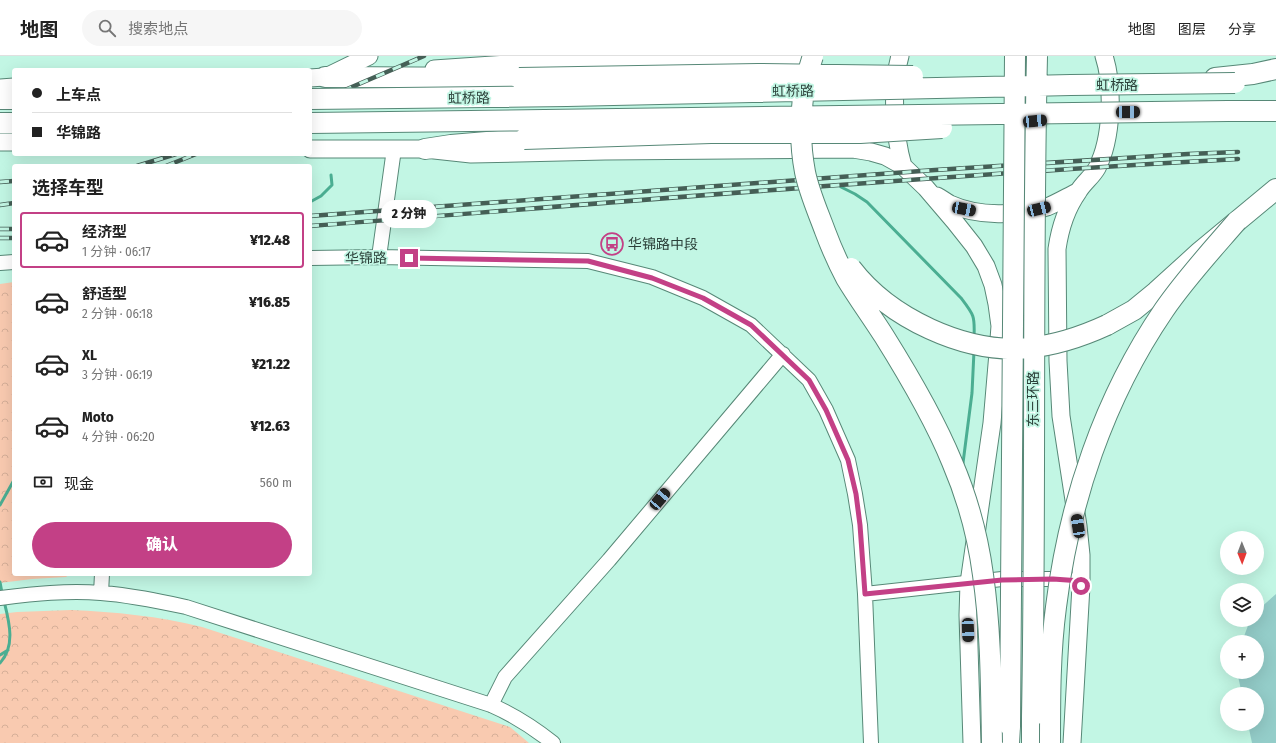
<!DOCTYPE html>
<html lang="zh">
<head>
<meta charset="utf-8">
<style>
	:root { --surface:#fff; --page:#f6f6f6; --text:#222; --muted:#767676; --line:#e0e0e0; --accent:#c34086 }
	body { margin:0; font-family:"Fira Sans Condensed","Noto Sans SC",sans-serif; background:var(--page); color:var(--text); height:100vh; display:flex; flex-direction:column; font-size:15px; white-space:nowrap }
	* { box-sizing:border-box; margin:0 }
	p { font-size:13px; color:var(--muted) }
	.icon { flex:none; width:22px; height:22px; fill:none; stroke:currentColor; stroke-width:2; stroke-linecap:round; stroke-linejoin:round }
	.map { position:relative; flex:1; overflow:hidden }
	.details { position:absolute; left:12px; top:108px; width:300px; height:412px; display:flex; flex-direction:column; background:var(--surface); border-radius:4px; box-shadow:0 4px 16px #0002 }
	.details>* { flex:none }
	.top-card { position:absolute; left:12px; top:12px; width:300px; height:88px; border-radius:4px; box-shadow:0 4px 16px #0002; display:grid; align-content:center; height:88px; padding:0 20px; background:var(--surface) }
	.needle { width:26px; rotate:179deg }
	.buttons { position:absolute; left:1220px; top:475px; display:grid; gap:8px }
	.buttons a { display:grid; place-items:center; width:44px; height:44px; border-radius:50%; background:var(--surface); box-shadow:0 4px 16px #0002; font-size:20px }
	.end { position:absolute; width:18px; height:18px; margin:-9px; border:5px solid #c34086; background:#fff; box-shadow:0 0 0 2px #fff }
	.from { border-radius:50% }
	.bubble { position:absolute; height:28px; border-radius:14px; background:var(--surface); box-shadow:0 4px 16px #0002; font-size:13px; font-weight:800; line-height:28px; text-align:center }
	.car { position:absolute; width:12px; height:24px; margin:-12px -6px; border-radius:5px; box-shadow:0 0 3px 1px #0007; background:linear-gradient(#222 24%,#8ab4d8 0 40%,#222 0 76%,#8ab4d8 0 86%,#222 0) }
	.top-card b { display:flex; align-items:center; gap:14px; height:38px; font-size:15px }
	.top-card b+b { border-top:1px solid var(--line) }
	.top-card i { width:10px; height:10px; background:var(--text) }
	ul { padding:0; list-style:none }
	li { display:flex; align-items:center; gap:12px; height:56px; margin:0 8px 6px; padding:0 12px; border:2px solid transparent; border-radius:4px }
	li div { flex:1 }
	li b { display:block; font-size:15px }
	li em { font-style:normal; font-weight:800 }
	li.selected { border-color:var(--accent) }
	li>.icon { width:36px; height:36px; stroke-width:1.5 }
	h2 { padding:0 20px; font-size:18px; line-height:48px }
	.pay { display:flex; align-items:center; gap:10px; height:44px; padding:0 20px; font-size:15px }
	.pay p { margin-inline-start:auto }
	.cta { display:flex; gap:8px; margin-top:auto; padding:8px 20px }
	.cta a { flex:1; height:46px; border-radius:24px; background:var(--accent); color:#fff; font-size:16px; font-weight:800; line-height:46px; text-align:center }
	header { display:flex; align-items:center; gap:24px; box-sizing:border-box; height:56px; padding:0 20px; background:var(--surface); border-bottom:1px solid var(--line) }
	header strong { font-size:19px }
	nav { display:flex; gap:22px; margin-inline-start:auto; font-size:14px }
	.search { width:280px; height:36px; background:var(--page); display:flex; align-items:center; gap:10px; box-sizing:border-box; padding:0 14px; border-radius:22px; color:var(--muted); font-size:15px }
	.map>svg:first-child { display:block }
</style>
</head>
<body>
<header>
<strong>地图</strong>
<div class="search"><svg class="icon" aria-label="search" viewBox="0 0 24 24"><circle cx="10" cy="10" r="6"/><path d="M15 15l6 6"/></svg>搜索地点</div>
<nav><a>地图</a><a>图层</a><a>分享</a></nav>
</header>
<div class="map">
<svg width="1276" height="687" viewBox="0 0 1276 687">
	<defs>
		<pattern id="park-crowns" width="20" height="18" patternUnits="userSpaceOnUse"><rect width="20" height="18" fill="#f9cab0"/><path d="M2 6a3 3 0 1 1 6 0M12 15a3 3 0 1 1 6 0" fill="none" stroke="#d6af98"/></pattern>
	</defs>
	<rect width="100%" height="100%" fill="#c2f6e4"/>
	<!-- park -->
	<path fill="url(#park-crowns)" d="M14 226V518H70L66 521 32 523 0 527V228Z
		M71 554C115 556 159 560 202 571L510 671 529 687H0V558L17 556Z"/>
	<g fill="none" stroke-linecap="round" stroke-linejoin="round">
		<!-- stream -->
		<path stroke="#4bae92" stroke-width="3" d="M841 131 855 138 867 146 961 242C974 259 975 260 974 281
			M310 146 321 140 332 129 331 119
			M963 407 972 337 974 295
			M0 449 14 424
			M0 526 2 537
			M0 599 8 594
			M0 607C16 590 9 565 4 545"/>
	</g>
	<!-- building -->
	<path fill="#94cdc9" d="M1276 538V687H1252L1248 668H1257V638H1242L1237 616H1257V586H1242L1250 564H1257V555Z"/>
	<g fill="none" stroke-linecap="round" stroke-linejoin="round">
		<!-- minor casing -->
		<g stroke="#578877" stroke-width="16">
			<path id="minor" d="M379 201 394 93
				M310 202 379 201 588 205 652 221 703 242 751 269 809 324 826 354 848 404 855 438 860 469 865 538 871 687
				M0 207 14 206
				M101 537 102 518
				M865 538 1002 523H1053L1081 525
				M0 542C33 538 68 534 101 537 130 539 158 545 186 551L491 649C514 659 534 672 553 687
				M491 649 505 621 609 504 783 298"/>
		</g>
		<!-- major casing -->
		<g stroke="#578877" stroke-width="19">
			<path id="major" d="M900 0C891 31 894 79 903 110
				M434 13 522 7 730 5 806 0
				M326 21 369 0
				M310 22 338 20
				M0 32 14 31
				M0 86H14
				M310 93H425L471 98 605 95 853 93 871 96 885 100 903 110 926 132 955 166 974 190 986 210 993 229 997 248 1000 270 998 297 992 367 969 527 968 559 972 687
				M937 140C941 142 946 146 950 148 978 161 1018 160 1047 151 1057 147 1067 141 1077 136
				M1072 687 1081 530V499L1078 470 1061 360 1058 305 1057 193C1060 172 1066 153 1078 136 1083 127 1092 121 1097 112 1112 83 1114 31 1104 0"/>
		</g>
		<!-- highway casing -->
		<g stroke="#578877" stroke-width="22">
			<path id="highway" d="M325 21 519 22
				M1215 22 1253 18 1276 13
				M0 43H14
				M1228 55H1276
				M0 67H14
				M425 93 451 89 524 83
				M1107 269 1134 254 1156 236 1200 196 1276 133
				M1009 687 1010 670
				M1032 687V661"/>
		</g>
		<!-- minor -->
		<use href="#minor" stroke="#fff" stroke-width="14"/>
		<!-- major -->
		<use href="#major" stroke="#fff" stroke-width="17"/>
		<!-- highway -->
		<use href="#highway" stroke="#fff" stroke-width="20"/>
		<!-- rail casing -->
		<g stroke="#455f56" stroke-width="4.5">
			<path id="rail" d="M310 49 424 0
				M137 110 176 98
				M166 110 196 98
				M0 126 14 125
				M0 149 14 147
				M310 160 935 114 1188 98 1238 96
				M310 170C619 146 928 120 1238 103
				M0 173H14
				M0 182H14"/>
		</g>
		<!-- rail -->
		<use href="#rail" stroke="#c2f6e4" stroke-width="3" stroke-dasharray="9" stroke-linecap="butt"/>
		<!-- highway-bridge casing -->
		<g stroke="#578877" stroke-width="22" stroke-linecap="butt">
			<path id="highway-bridge" d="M813 0C800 36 798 79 805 116 809 136 818 156 825 175 831 191 838 207 846 222 858 242 872 261 884 280 909 320 934 362 952 406 967 441 978 481 983 519 991 574 991 631 992 687
				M519 22 758 18 913 20
				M310 43 567 40 1071 29 1235 27
				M310 67 1228 55
				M524 83 711 77H860L942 72
				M851 212C889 262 965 298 1028 292 1057 289 1081 281 1107 269
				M1032 661C1036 441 1032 220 1037 0
				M1010 670 1015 0
				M1050 687C1050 642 1050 596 1056 551 1069 446 1104 342 1164 254 1186 222 1212 194 1237 165"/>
		</g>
		<!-- highway-bridge -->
		<use href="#highway-bridge" stroke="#fff" stroke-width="20"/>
	</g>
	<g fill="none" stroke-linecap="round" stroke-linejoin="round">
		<!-- route -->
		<path stroke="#c34086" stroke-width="5" d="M409 202 588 205 652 222 703 242 751 269 809 324 826 354 848 404 856 438 860 469 865 538 1002 524 1053 523 1081 525V530"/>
	</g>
	<!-- icons -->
	<defs>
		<g id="bus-ring" transform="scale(1.15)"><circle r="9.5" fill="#c2f6e4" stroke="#c34086" stroke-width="1.5"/><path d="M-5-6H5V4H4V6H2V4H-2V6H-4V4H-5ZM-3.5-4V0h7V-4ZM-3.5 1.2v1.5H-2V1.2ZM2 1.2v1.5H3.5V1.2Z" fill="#c34086"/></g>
	</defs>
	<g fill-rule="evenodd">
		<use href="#bus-ring" x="612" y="188"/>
	</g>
	<g text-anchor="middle" stroke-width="3.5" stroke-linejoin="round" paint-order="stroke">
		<!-- street labels -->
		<g font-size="14" fill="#2c413a" stroke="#c2f6e4">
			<text x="1117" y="34">虹桥路</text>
			<text transform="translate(793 35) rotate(-1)" y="5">虹桥路</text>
			<text transform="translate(469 42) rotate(-1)" y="5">虹桥路</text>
			<text transform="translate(366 202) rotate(-1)" y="5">华锦路</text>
			<text transform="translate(1033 343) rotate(-90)" y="5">东三环路</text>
		</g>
		<!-- poi labels -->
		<g font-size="14" fill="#2c413a" stroke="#c2f6e4" text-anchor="start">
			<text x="628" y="193">华锦路中段</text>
		</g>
	</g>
</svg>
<div class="buttons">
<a><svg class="needle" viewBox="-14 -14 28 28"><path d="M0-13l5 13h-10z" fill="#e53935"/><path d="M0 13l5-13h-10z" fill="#767676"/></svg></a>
<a><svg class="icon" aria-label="layers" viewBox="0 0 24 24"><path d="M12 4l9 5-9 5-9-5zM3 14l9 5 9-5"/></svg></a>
<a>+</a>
<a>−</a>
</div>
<i class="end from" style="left:1081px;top:530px"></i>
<i class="end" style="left:409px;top:202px"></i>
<div class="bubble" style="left:381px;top:144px;width:56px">2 分钟</div>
<i class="car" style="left:1128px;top:56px;rotate:89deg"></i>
<i class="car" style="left:1035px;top:65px;rotate:85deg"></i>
<i class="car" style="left:964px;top:153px;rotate:101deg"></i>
<i class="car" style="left:1039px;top:153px;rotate:76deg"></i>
<i class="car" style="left:660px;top:443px;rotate:40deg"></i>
<i class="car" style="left:1078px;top:470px;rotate:351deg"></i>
<i class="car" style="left:968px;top:574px;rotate:178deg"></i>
<div class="top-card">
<b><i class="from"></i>上车点</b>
<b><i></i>华锦路</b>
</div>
<section class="details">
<h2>选择车型</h2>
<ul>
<li class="selected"><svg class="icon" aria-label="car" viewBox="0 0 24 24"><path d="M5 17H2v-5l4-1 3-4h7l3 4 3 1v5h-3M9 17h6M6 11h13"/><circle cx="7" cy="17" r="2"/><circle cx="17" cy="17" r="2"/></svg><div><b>经济型</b><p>1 分钟 · 06:17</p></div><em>¥12.48</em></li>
<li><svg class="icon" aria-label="car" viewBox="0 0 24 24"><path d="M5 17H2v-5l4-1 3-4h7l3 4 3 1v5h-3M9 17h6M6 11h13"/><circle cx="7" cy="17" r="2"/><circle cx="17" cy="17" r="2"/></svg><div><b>舒适型</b><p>2 分钟 · 06:18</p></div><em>¥16.85</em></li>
<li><svg class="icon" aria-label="car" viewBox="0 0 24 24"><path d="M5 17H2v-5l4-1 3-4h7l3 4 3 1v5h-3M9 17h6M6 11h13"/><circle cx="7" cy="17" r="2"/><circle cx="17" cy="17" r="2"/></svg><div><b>XL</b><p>3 分钟 · 06:19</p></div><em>¥21.22</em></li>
<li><svg class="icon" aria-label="car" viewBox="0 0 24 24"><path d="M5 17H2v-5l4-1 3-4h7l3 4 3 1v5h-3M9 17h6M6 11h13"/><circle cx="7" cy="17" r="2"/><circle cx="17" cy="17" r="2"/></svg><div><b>Moto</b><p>4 分钟 · 06:20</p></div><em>¥12.63</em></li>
</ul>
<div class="pay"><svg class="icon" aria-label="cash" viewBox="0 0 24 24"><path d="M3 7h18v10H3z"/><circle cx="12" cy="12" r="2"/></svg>现金<p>560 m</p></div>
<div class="cta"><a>确认</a></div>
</section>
</div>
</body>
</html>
